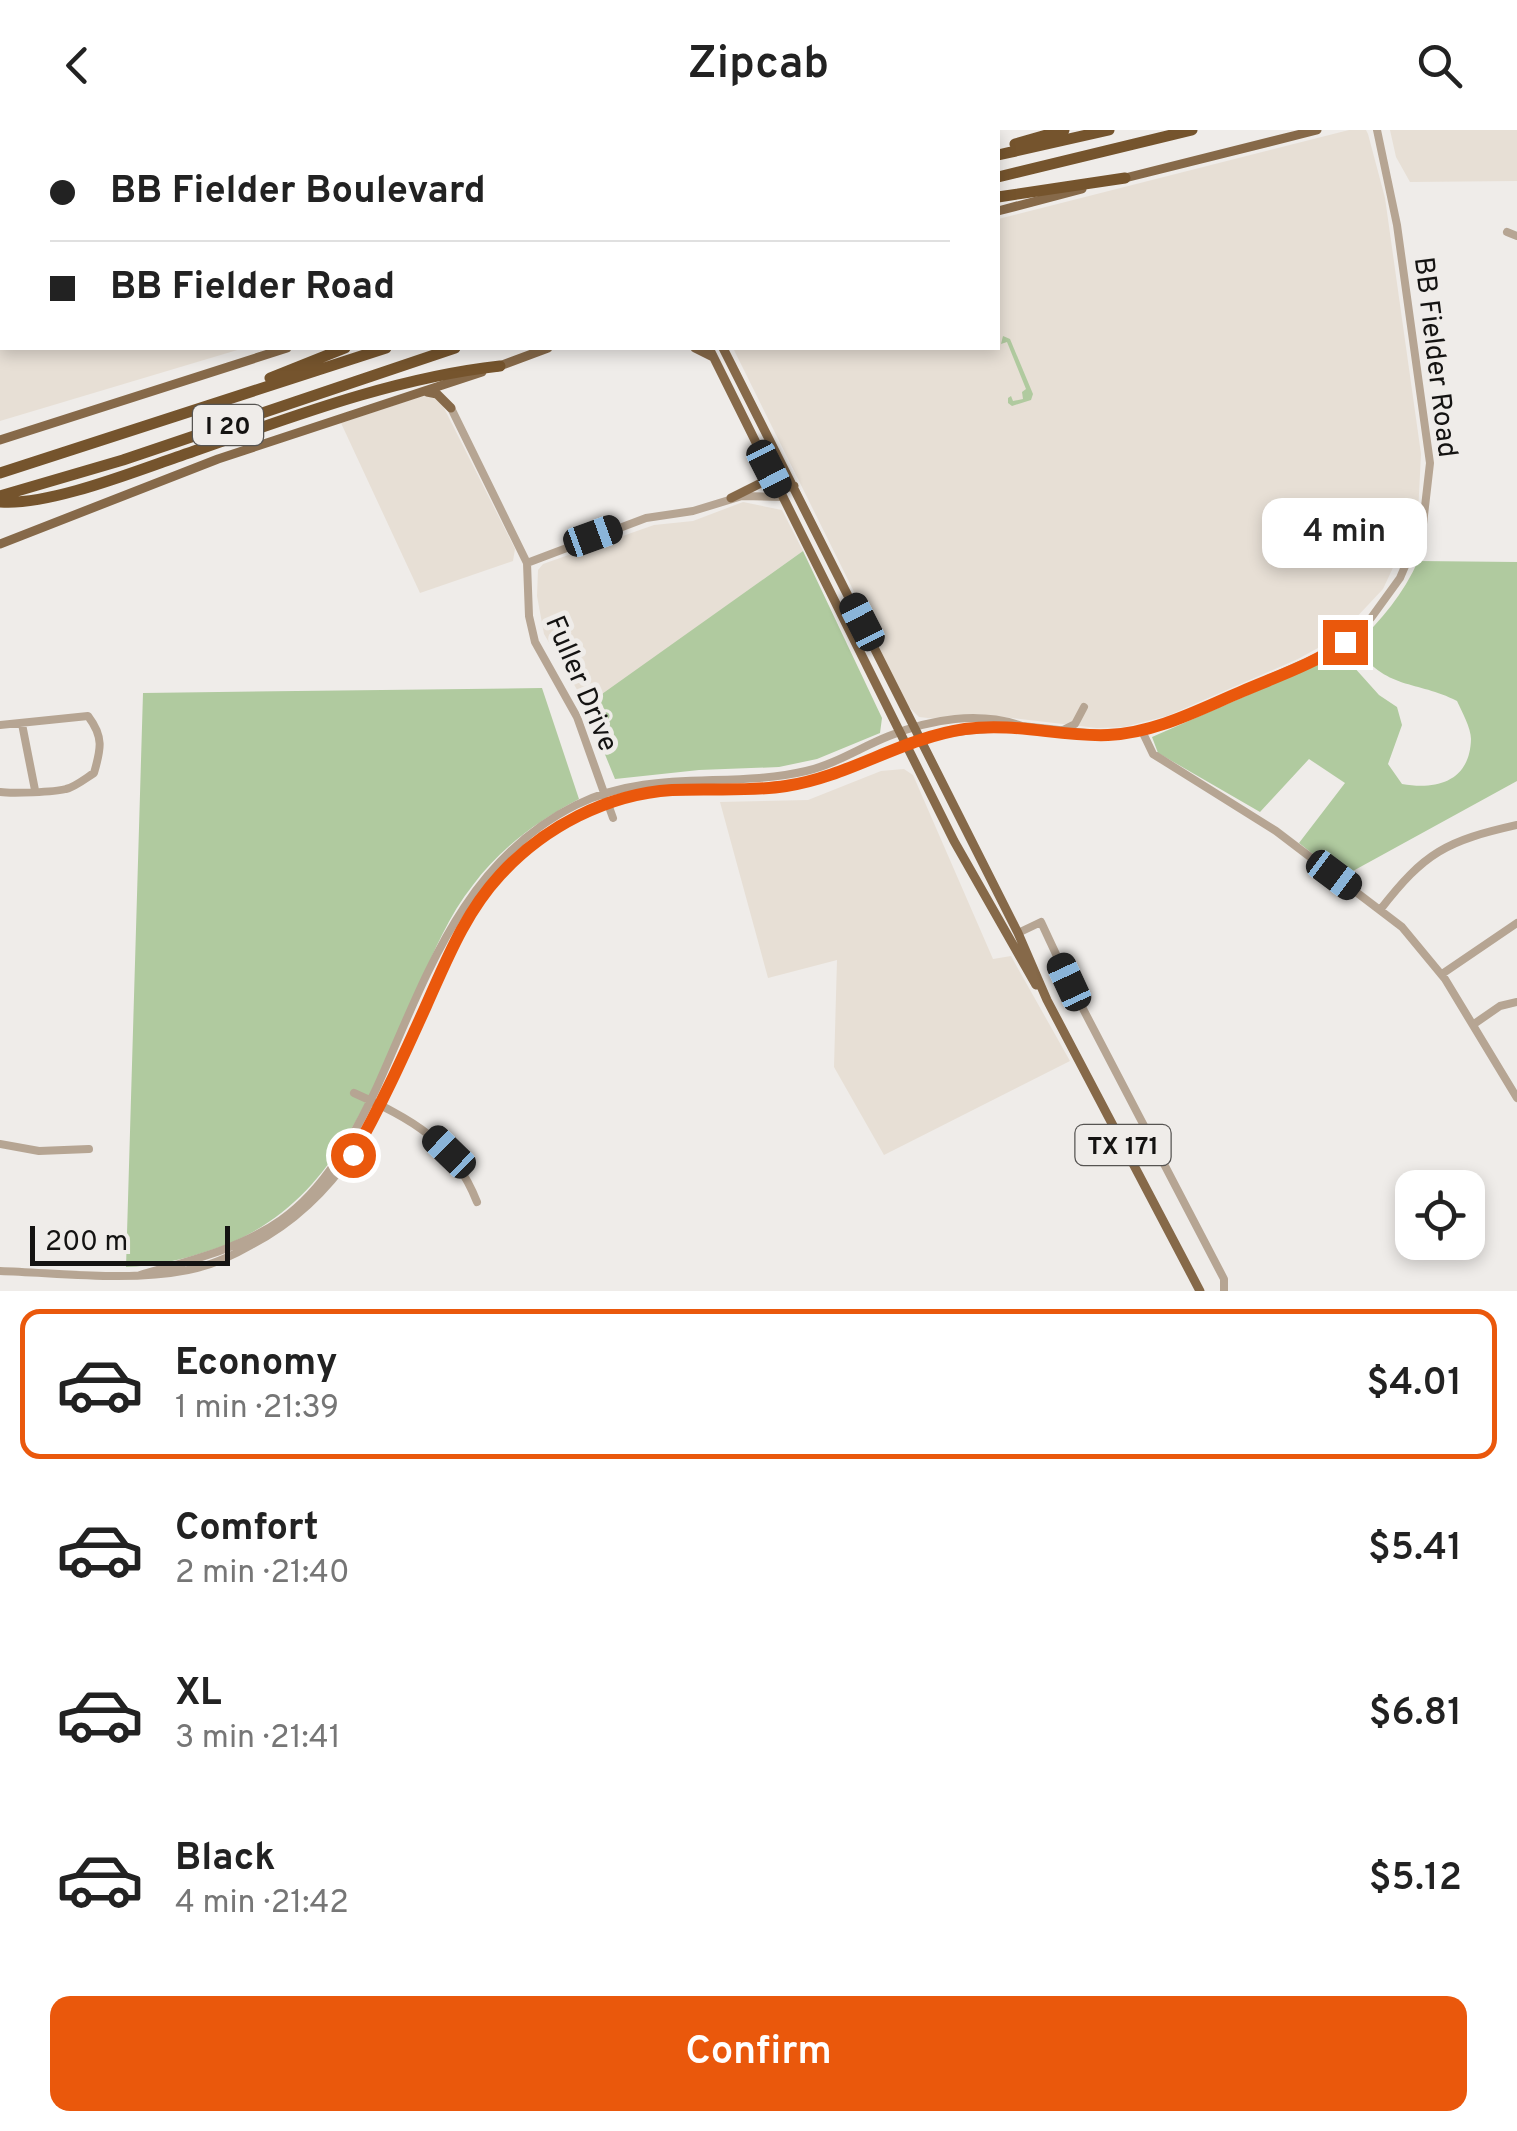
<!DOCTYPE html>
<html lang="en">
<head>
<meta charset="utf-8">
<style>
	:root { --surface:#fff; --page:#f2f2f2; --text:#222; --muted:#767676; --line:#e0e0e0; --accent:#ea580c }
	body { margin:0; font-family:Overpass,sans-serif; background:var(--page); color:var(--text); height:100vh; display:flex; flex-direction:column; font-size:38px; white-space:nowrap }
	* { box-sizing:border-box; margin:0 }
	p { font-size:32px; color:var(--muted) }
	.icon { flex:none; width:55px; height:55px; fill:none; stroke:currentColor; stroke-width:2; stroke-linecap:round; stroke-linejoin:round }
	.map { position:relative; height:1161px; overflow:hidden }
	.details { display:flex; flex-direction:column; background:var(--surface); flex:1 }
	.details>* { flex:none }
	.top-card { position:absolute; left:0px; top:0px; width:1000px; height:220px; box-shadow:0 5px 15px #0003; display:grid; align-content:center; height:220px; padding:0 50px; background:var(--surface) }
	.tools { position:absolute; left:1395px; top:1040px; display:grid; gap:20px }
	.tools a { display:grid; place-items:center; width:90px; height:90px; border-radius:20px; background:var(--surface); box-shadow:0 5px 15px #0003; font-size:50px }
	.scale { position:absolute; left:30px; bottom:25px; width:200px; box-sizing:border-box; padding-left:10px; border:5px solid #141312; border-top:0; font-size:28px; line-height:35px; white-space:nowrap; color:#141312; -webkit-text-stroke:8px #efece9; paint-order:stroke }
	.end { position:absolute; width:45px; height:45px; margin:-22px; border:12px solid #ea580c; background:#fff; box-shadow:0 0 0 5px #fff }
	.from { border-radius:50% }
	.bubble { position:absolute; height:70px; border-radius:20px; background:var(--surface); box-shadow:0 5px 15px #0003; font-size:32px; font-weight:600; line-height:70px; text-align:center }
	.car { position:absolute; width:30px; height:60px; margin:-30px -15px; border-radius:12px; box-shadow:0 0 8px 2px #0007; background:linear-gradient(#222 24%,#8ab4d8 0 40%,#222 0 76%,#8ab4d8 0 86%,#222 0) }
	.top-card b { display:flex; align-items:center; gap:35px; height:95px; font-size:38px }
	.top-card b+b { border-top:2px solid var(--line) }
	.top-card i { width:25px; height:25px; background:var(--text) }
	ul { padding:18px 0 0; list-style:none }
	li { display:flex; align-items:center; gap:30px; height:150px; margin:0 20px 15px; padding:0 30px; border:5px solid transparent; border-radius:20px }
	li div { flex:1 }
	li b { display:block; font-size:38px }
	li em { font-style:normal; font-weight:600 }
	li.on { border-color:var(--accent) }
	li>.icon { width:90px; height:90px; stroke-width:1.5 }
	.action { display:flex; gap:20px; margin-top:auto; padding:20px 50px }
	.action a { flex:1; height:115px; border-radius:20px; background:var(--accent); color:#fff; font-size:40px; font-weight:600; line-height:115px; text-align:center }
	header { display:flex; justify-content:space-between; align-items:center; height:130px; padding:0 50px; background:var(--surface); font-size:45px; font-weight:600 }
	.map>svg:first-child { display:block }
</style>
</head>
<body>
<header><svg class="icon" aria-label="back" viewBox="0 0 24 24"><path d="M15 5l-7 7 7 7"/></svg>Zipcab<svg class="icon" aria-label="search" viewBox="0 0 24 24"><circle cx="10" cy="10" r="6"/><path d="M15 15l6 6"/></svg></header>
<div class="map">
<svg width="1517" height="1161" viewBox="0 0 1517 1161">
	<rect width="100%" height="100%" fill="#efece9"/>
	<!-- built -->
	<path fill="#e7dfd5" d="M0 0H581L582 2H2V218H244L0 291Z
		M638 0H901L891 2Z
		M1349 0H1366L1368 4 1385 68 1421 324 1418 384 1383 459 1338 507 1298 529 1167 586 1124 597 1097 598 977 584 937 589 919 587 907 575 879 519 871 496 733 218H998V89Z
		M1390 0H1517V51L1410 52 1396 27Z
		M426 265 436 268 442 274 515 419 513 431 420 463 341 293Z
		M743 372 782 380 803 421 602 565 582 568 544 504 537 466 538 440 543 434 654 395 693 391Z
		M904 639 913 645 993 829 1011 826 1070 931 884 1025 834 937 837 830 768 848 720 672 808 670 881 641Z"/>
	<!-- green -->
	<path fill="#b0ca9f" d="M1003 206 1010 209 1033 264 1031 270 1012 276 1008 273V268L1011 266 1013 271 1023 269 1022 262 1026 259 1007 212 1001 214Z
		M803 421 882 588 880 603 817 629 779 637 699 640 615 649 582 568 602 564Z
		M1418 431 1517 432V651L1342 747 1299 713 1345 653 1309 629 1260 682 1158 623 1152 607 1337 526H1344L1379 565 1397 577 1402 595 1388 634 1402 654C1436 660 1470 652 1471 609 1471 598 1462 582 1457 571 1417 550 1385 561 1355 515 1381 491 1404 463 1418 431Z
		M542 558 579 669C539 690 500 718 473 755 449 785 434 821 419 856 369 964 334 1082 208 1121 181 1130 155 1136 126 1137L143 563Z"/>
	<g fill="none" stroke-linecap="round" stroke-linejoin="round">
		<!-- minor -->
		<path stroke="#b6a593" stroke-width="8" d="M869 0V2
			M1507 102 1517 106
			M451 278 527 433 529 486 535 512 577 587 613 688
			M527 433 646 388 693 381 742 366 783 367
			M22 594 35 660
			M0 595 88 586C104 607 101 619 94 643 86 648 75 657 66 659 55 662 11 664 0 662
			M1022 596 1105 605 1142 601 1180 588 1331 521 1371 488 1400 448 1423 394 1430 333 1397 95 1377 0
			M1061 601 1075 594 1084 577
			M1142 601 1153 624 1276 701 1402 797 1445 849 1517 968
			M1380 780C1425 722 1446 711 1517 695
			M1018 803 1041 792 1069 852 1224 1149V1161
			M1442 844 1517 793
			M1474 894 1500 876 1517 872
			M354 963C412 989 453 1011 477 1072
			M0 1014 39 1021 89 1019
			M0 1141C61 1143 128 1152 188 1140 210 1136 232 1126 251 1115 349 1064 383 973 425 878 452 819 475 763 526 721 567 687 615 664 669 660 715 657 760 662 805 653 844 645 879 623 918 611 953 599 986 600 1022 596 979 581 931 589 889 606 861 617 836 634 806 641 729 659 650 638 576 675 462 732 426 848 377 957 354 1006 325 1059 281 1090 240 1119 188 1131 140 1145"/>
		<!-- major -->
		<path stroke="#866949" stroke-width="9" d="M592 0 594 2
			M608 0 609 2
			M971 2 980 0
			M1121 49 1317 0
			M998 81 1082 59
			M695 218 713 227
			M709 218 954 711 1036 855
			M723 218 1018 803 1047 870 1200 1161
			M497 237 548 218
			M427 262 437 264 451 278
			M0 310 287 218
			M731 368 763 352 769 339 778 344 788 357 794 356
			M0 414 218 329 482 242"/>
		<!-- highway -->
		<path stroke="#75542d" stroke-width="11" d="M1015 14 1064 0
			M998 25 1109 0
			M998 47 1192 0
			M998 67 1125 48
			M270 248 345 218
			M0 343 386 218
			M0 366 123 330 455 218
			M0 372C47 376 131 343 177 327 281 291 390 248 500 236"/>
	</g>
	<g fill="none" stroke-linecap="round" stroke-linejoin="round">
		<!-- route -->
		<path stroke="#ea580c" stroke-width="12" d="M353 1025C381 976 403 927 426 876 447 829 465 783 500 745 544 697 607 664 672 660 710 658 748 662 786 656 848 647 902 608 965 599 1016 592 1059 607 1108 605 1156 603 1200 579 1243 561 1278 546 1314 534 1345 512"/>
	</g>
	<g text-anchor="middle" stroke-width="10" stroke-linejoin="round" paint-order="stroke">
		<!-- shield labels -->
		<g fill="#efece9" stroke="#565452" stroke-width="2.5">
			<rect x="193" y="275" width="70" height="40" rx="8"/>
			<rect x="1075.5" y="995" width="95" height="40" rx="8"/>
		</g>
		<g font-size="25" font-weight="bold" fill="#141312">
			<text x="228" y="304">I 20</text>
			<text x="1123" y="1024">TX 171</text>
		</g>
		<!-- street labels -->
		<g font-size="28" fill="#141312" stroke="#efece9">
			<text transform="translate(1437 227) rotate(83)" y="10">BB Fielder Road</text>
			<text transform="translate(583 553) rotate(67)" y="10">Fuller Drive</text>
		</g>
	</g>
</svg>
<div class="tools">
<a><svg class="icon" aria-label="locate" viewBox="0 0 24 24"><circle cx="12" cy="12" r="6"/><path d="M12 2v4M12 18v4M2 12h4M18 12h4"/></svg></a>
</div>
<div class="scale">200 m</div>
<i class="end from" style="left:353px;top:1025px"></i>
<i class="end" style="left:1345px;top:512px"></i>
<div class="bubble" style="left:1262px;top:368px;width:165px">4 min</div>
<i class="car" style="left:769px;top:339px;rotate:153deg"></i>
<i class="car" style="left:593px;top:406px;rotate:70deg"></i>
<i class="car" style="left:862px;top:492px;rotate:333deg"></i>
<i class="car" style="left:1334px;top:745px;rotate:127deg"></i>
<i class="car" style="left:1069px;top:852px;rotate:335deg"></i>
<i class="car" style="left:449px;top:1022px;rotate:314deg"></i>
<div class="top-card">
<b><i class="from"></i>BB Fielder Boulevard</b>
<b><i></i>BB Fielder Road</b>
</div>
</div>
<section class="details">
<ul>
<li class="on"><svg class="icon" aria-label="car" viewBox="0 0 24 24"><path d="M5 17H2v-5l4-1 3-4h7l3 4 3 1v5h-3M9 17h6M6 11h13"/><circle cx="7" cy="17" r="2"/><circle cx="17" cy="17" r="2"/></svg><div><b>Economy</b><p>1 min · 21:39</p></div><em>$4.01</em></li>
<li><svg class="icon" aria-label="car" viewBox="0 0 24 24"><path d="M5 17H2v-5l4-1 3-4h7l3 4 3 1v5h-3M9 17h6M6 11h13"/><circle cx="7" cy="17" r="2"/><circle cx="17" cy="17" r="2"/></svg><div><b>Comfort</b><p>2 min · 21:40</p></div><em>$5.41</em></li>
<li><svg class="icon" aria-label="car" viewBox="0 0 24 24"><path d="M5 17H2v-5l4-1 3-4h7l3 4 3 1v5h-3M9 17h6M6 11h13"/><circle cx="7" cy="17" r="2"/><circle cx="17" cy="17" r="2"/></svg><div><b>XL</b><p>3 min · 21:41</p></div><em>$6.81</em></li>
<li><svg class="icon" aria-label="car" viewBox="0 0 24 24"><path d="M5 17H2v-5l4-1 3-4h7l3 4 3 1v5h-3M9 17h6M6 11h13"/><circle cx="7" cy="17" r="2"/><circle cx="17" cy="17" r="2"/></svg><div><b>Black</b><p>4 min · 21:42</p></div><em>$5.12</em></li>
</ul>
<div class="action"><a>Confirm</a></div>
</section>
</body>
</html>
